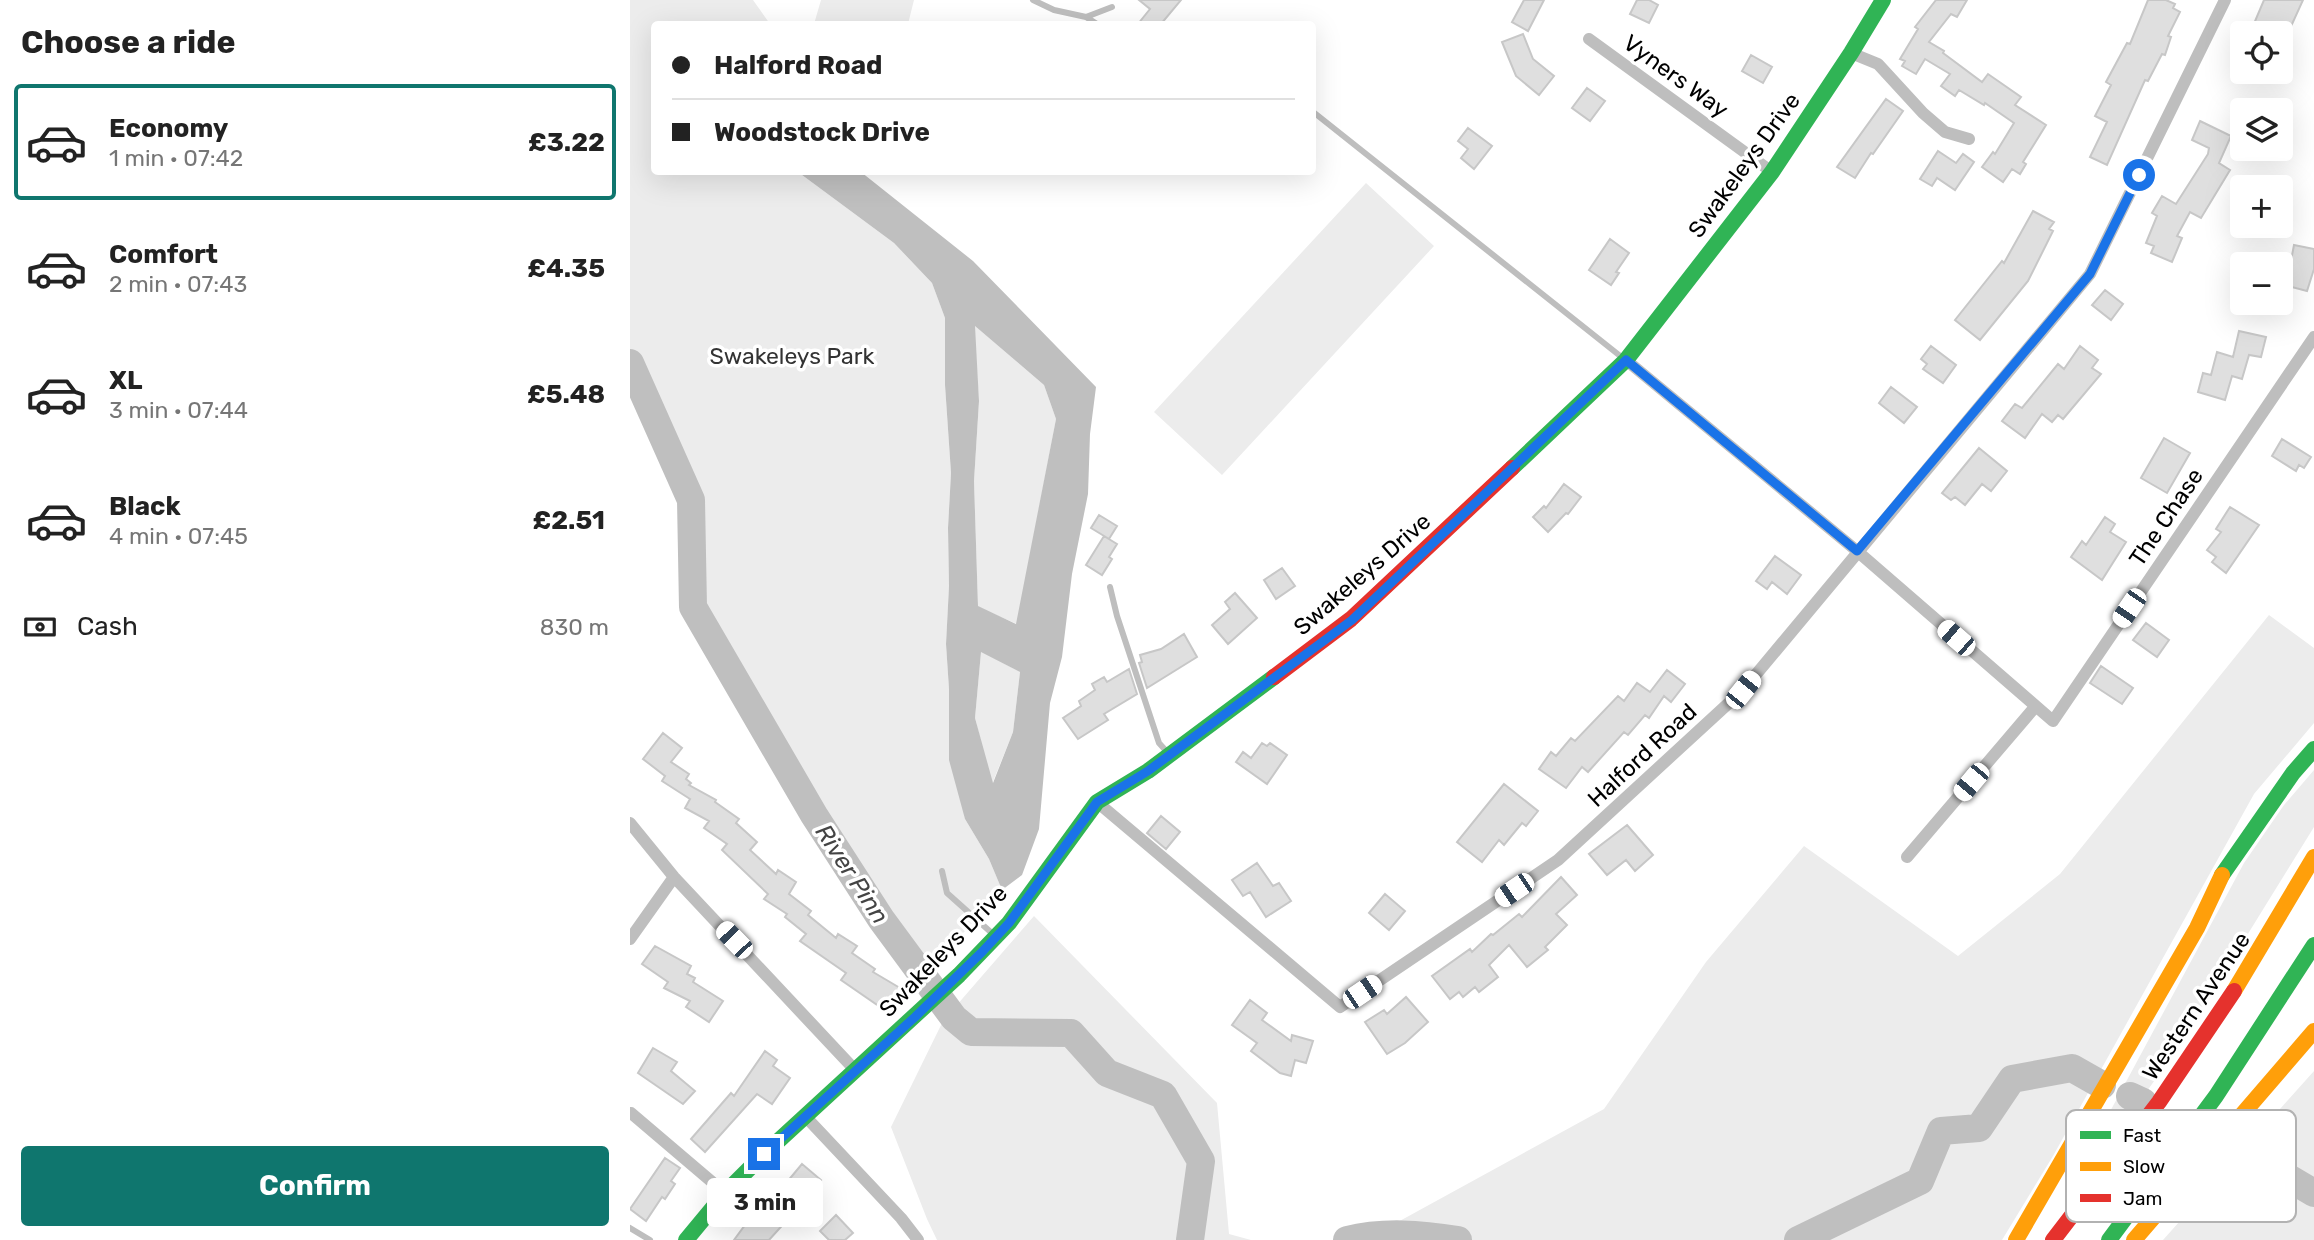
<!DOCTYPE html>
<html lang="en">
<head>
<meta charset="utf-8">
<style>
	:root { --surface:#fff; --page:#f6f6f6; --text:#222; --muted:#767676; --line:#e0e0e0; --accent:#0f766e }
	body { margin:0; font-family:Rubik,sans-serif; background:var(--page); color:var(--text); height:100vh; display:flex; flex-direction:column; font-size:26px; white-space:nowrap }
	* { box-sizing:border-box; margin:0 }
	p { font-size:23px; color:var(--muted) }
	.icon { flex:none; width:38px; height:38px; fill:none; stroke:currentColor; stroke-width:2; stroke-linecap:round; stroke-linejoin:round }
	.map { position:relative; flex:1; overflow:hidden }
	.details { display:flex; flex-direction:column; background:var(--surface); width:630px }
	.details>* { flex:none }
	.guide { position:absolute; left:21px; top:21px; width:665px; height:154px; border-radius:7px; box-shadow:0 7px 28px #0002; display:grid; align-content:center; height:154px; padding:0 21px; background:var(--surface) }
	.controls { position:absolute; left:1600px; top:21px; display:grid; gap:14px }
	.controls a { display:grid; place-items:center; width:63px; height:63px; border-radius:7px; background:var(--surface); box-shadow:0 7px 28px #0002; font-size:35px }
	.end { position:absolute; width:32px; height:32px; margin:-16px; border:9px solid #1a73e8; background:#fff; box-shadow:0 0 0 4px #fff }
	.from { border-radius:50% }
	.bubble { position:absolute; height:49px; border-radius:7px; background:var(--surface); box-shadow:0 7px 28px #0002; font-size:23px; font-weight:700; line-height:49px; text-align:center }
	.car { position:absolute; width:21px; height:42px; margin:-21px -10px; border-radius:9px; box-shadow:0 0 5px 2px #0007; background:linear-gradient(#fff 24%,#345 0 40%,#fff 0 76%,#345 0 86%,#fff 0) }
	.guide b { display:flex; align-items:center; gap:24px; height:66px; font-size:26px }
	.guide b+b { border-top:2px solid var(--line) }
	.guide i { width:18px; height:18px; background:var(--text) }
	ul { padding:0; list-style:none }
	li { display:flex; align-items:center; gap:21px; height:116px; margin:0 14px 10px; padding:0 7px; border:4px solid transparent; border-radius:7px }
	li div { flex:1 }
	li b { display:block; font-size:26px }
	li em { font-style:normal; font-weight:700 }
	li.on { border-color:var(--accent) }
	li>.icon { width:63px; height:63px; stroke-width:1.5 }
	h2 { padding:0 21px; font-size:32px; line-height:84px }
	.pay { display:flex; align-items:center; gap:18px; height:77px; padding:0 21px; font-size:26px }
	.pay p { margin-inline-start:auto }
	.primary-button { display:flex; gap:14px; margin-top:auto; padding:14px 21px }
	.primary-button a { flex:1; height:80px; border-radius:7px; background:var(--accent); color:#fff; font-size:28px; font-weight:700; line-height:80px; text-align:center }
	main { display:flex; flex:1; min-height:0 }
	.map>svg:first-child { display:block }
</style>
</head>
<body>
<main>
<section class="details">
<h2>Choose a ride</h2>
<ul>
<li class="on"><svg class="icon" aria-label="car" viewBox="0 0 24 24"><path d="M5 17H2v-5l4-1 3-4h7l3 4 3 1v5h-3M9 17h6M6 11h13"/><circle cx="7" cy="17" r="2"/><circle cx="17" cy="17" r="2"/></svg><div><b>Economy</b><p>1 min · 07:42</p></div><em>£3.22</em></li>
<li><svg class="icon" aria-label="car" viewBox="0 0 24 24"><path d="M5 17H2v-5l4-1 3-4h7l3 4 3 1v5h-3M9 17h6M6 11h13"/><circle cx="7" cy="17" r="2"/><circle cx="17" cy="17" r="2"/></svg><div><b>Comfort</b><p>2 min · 07:43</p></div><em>£4.35</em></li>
<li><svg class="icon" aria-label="car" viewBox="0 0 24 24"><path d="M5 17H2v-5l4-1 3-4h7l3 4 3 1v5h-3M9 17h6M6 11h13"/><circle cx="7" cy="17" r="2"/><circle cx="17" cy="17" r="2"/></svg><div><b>XL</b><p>3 min · 07:44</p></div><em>£5.48</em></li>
<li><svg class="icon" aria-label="car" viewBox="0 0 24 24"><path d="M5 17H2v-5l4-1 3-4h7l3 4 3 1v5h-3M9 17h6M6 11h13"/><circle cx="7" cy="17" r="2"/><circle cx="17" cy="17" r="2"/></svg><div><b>Black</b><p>4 min · 07:45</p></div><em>£2.51</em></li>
</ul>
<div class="pay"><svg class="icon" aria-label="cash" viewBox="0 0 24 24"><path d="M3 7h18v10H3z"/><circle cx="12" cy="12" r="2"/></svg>Cash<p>830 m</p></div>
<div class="primary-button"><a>Confirm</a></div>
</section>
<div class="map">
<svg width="1684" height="1240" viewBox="0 0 1684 1240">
	<rect width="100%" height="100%" fill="#fff"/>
	<!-- green -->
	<path fill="#ececec" d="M0 0H123L140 24H24V172H168L264 243 302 283 315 318V385L321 473 318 528 319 586 316 644 319 689 335 819 359 859 372 890 288 983 126 737 72 638 49 488 16 400 0 388Z
		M191 0H284L278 24H184Z
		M736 183 804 246 592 475 524 412Z
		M344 325 414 385 426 419 387 624 348 607 344 481 349 401Z
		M1639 615 1684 648V723L1624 794 1423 1156 1372 1240H735L974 1109 1076 962 1174 846 1328 956 1430 874Z
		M351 651 390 672 383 732 362 784 345 718Z
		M1684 770V827L1548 1047 1489 1131 1435 1195 1614 863 1654 805Z
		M404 916 587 1103 599 1234 621 1240H307L297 1219 261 1127 313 1021Z
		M1684 1071V1240H1533Z"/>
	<!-- water -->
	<path fill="#bfbfbf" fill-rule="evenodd" d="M168 172H231L343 261 466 387 460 434 458 494 442 574 432 657 420 703 409 829 392 875 372 890 359 859 335 819 319 760V689L316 644 319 586 318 528 321 473 315 385V318L302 283 264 243ZM345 326 414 385 426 419 386 624 348 606 344 481 349 401ZM351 652 390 672 383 732 363 783 345 718Z"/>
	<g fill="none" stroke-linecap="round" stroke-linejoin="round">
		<!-- river -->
		<path stroke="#bfbfbf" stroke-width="28" d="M0 363 61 500 63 607 184 815 251 919 324 1018 341 1032 441 1033 477 1073 533 1095 571 1161 560 1240
			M1500 1096 1513 1102
			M1635 1164 1684 1193
			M717 1240C753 1231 791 1234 828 1240
			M1168 1240 1290 1181 1311 1131 1349 1128 1382 1079 1442 1068 1472 1085"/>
	</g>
	<!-- building -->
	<path fill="#dfdfdf" stroke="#c7c7c7" stroke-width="2" d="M509 0H551L531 24H508L520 9Z
		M894 0H914L898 31 882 22Z
		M1007 0H1019L1028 5 1019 23 1000 14Z
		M1306 0H1337L1327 17 1321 14 1299 42 1314 51 1313 53 1352 82 1358 74 1391 97 1385 105 1416 125 1393 162 1396 164 1390 174 1382 169 1373 182 1352 167 1363 152 1365 154 1384 123 1355 103 1354 105 1329 90 1325 96 1311 86 1320 74 1295 59 1286 74 1272 66 1275 61 1270 59 1288 29 1285 27Z
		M1518 0H1536L1545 4 1543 8 1550 12 1538 36 1541 37 1535 55 1532 54 1518 81 1515 80 1477 165 1460 157 1477 122 1465 116 1481 85 1476 82 1497 43 1500 44Z
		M1634 0H1673L1658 33H1620Z
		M893 34 903 59 924 76 909 95 886 76 872 42Z
		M1121 55 1142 67 1133 83 1112 71Z
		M957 88 975 101 960 121 942 108Z
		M1256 99 1273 111 1243 154 1241 153 1225 178 1207 167Z
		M1570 121 1601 136 1589 163 1600 170 1571 218 1560 212 1547 236 1552 238 1542 262 1521 253 1524 246 1516 243 1527 216 1522 213 1532 196 1546 204 1578 154 1579 148 1562 140Z
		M838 128 862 146 844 169 831 158 838 149 828 141Z
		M1308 151 1326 163 1333 154 1344 162 1325 190 1307 178 1302 186 1290 179Z
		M1403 211 1424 222 1419 229 1423 231 1398 281 1350 340 1325 320 1372 261 1374 263Z
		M980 239 999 253 986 272 989 273 981 285 959 270Z
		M1664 245 1684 249V269L1677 291 1650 284 1654 264 1660 266Z
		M1475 290 1493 304 1481 320 1462 305Z
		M1609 331 1636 337 1631 357 1619 355 1612 379 1602 376 1595 400 1568 392 1573 373 1581 375 1587 352 1603 357Z
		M1301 346 1326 365 1313 383 1293 369 1297 364 1291 359Z
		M1450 346 1468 360 1462 368 1471 374 1433 419 1428 415 1422 422 1412 414 1395 438 1372 421 1385 404 1392 408 1428 364 1434 369Z
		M1261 387 1287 407 1274 423 1249 403Z
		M1534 438 1560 453 1537 493 1511 478Z
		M1652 439 1681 457 1674 468 1669 465 1666 471 1642 456Z
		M1349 448 1377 471 1361 491 1352 484 1335 505 1325 497 1321 500 1312 493Z
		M934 484 951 497 938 514 936 513 918 532 903 517 914 506 916 508Z
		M1600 507 1629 525 1596 573 1582 562 1586 557 1577 550 1591 532 1586 529Z
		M469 515 487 526 479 539 461 528Z
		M1475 517 1485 524 1480 532 1496 542 1472 580 1441 557 1452 541 1456 545Z
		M474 536 487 544 479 557 482 559 472 575 456 565Z
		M1145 556 1171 575 1157 594 1142 582 1137 589 1126 581Z
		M652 568 665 586 646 599 634 580Z
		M605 593 627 618 598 644 582 625 600 609 595 602Z
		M1516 623 1539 640 1527 657 1503 640Z
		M554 634 567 657 517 688 509 663 512 662 510 655 531 649Z
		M1471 666 1503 688 1492 704 1460 683Z
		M499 669 507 694 474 714 478 720 448 739 433 718 451 706 449 701 465 690 462 684 474 677 477 682Z
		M1037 670 1055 684 1041 702 1034 696 1019 718 1015 715 998 735 994 732 958 772 952 767 936 788 909 769 921 752 926 756 941 738 945 741 988 696 994 701 1007 683 1020 692Z
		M33 733 52 748 41 762 59 774 56 779 61 783 59 785 86 800 85 802 109 819 106 823 127 842 120 850 146 874 148 870 166 882 159 894 181 911 178 915 206 938 208 934 227 946 222 953 245 969 243 972 270 988 256 1011 211 980 216 973 170 941 176 934 155 917 157 914 134 899 138 894 92 850 97 844 74 828 79 821 55 808 60 799 32 781 35 776 13 759Z
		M632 743 637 746 640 743 657 755 637 784 606 762 613 752 621 758Z
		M874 784 908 811 896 826 892 823 874 845 869 840 852 862 827 842Z
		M531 816 550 832 536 849 517 833Z
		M997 825 1023 855 1005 871 996 860 977 875 959 854Z
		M627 863 643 886 649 883 661 901 636 917 620 892 613 896 602 880Z
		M931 877 947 895 926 914 937 925 915 947 918 950 897 967 879 945 859 965 868 977 849 992 845 987 833 997 829 992 820 999 802 976 840 949 842 952 861 934 863 935 889 914 892 917Z
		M755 894 775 911 759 930 739 913Z
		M25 946 61 966 57 974 65 978 63 982 93 1001 79 1022 56 1007 60 1001 34 988 38 982 12 964Z
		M776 997 798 1022 775 1043 757 1054 735 1022 754 1010 757 1014Z
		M620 1000 637 1013 632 1020 661 1041 662 1035 683 1041 676 1063 665 1060 661 1076 650 1073 621 1051 627 1043 602 1025Z
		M23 1048 47 1062 41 1071 65 1091 53 1104 8 1073Z
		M135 1051 147 1060 143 1066 160 1078 142 1104 127 1094 75 1152 61 1139 101 1093 104 1096Z
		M35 1158 50 1168 41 1181 45 1184 35 1199 32 1197 16 1221 0 1209Z
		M172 1164 191 1180 158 1219 139 1240H104L132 1202 137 1206Z
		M206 1215 223 1233 215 1240H199L190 1231Z"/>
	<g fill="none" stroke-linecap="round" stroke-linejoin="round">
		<!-- lane -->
		<path stroke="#bebebe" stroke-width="6" d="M403 0 424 10 456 17 467 24
			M456 17 482 7
			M682 111 994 359
			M480 587 487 616 529 743 538 753
			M312 871 317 893 364 935
			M0 1228 20 1240"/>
		<!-- street -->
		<path stroke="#bebebe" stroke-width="12" d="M959 39 1142 172
			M1221 53 1248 64 1293 113 1315 132 1339 139
			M996 360 1227 551 1423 721 1684 337
			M467 802 710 1007 928 860 1113 690 1460 274 1595 0
			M0 823 44 877 225 1070
			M1277 857 1405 707
			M0 939 44 877
			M1 1113 95 1193
			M174 1115 271 1218 288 1240"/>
		<!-- fast -->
		<path stroke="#30b455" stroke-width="16" d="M882 468 996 360 1142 172 1221 53 1253 0
			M1592 875 1663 773 1684 749
			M56 1240 95 1193 134 1154 329 975 379 923 467 802 518 771 644 677
			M1479 1240 1586 1096 1684 945"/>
		<!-- slow -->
		<path stroke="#ff9f0a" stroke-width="16" d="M1604 991 1684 857
			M1386 1240 1567 928 1592 875
			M1504 1240 1684 1031"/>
		<!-- jam -->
		<path stroke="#e5322d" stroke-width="16" d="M644 677 721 619 882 468
			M1423 1240 1529 1102 1604 991"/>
	</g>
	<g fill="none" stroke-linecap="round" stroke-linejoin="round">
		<!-- route -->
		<path stroke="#1a73e8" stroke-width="9" d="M134 1154 285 1017 352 952 379 923 467 802 518 771 722 620 996 360 1227 551 1460 274 1509 175"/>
	</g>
	<g text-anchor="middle" stroke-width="7" stroke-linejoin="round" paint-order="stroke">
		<!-- street labels -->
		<g font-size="23" fill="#000" stroke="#fff">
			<text transform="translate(1046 76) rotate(36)" y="8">Vyners Way</text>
			<text transform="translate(1114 165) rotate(-54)" y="8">Swakeleys Drive</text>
			<text transform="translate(1536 517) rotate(-56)" y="8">The Chase</text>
			<text transform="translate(732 574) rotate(-41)" y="8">Swakeleys Drive</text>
			<text transform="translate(1012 755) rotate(-43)" y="8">Halford Road</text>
			<text transform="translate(313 951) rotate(-46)" y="8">Swakeleys Drive</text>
			<text transform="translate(1566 1006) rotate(-56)" y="8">Western Avenue</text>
		</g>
		<!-- park labels -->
		<g font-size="23" fill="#333" stroke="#fff">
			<text x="162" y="364">Swakeleys Park</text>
		</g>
		<!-- water labels -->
		<g font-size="24" font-style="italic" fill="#444" stroke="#fff">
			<text transform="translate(222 874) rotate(57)" y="8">River Pinn</text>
		</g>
	</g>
	<!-- legend -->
	<rect x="1436" y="1110" width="230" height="112" rx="10" fill="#fff" stroke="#b2b2b2" stroke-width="2"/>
	<rect x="1450" y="1131" width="31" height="8" fill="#30b455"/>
	<rect x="1450" y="1162" width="31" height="9" fill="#ff9f0a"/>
	<rect x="1450" y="1194" width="31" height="8" fill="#e5322d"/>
	<g font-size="19" fill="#000">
		<text x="1493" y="1142">Fast</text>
		<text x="1493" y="1173">Slow</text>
		<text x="1493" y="1205">Jam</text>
	</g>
</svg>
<div class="controls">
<a><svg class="icon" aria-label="locate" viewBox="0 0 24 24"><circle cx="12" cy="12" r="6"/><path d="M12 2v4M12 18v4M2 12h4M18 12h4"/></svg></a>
<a><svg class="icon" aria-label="layers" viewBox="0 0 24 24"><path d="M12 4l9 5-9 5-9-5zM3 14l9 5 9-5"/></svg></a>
<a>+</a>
<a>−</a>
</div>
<i class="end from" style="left:1509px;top:175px"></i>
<i class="end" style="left:134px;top:1154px"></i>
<div class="bubble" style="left:77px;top:1178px;width:116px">3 min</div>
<i class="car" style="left:1499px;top:608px;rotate:214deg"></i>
<i class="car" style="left:1326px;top:638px;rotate:311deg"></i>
<i class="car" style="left:1113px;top:690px;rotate:39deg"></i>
<i class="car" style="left:1341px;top:782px;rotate:220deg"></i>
<i class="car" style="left:884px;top:890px;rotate:236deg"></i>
<i class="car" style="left:104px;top:940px;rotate:316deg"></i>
<i class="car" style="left:732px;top:992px;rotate:56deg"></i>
<div class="guide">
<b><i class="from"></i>Halford Road</b>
<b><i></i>Woodstock Drive</b>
</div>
</div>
</main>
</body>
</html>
